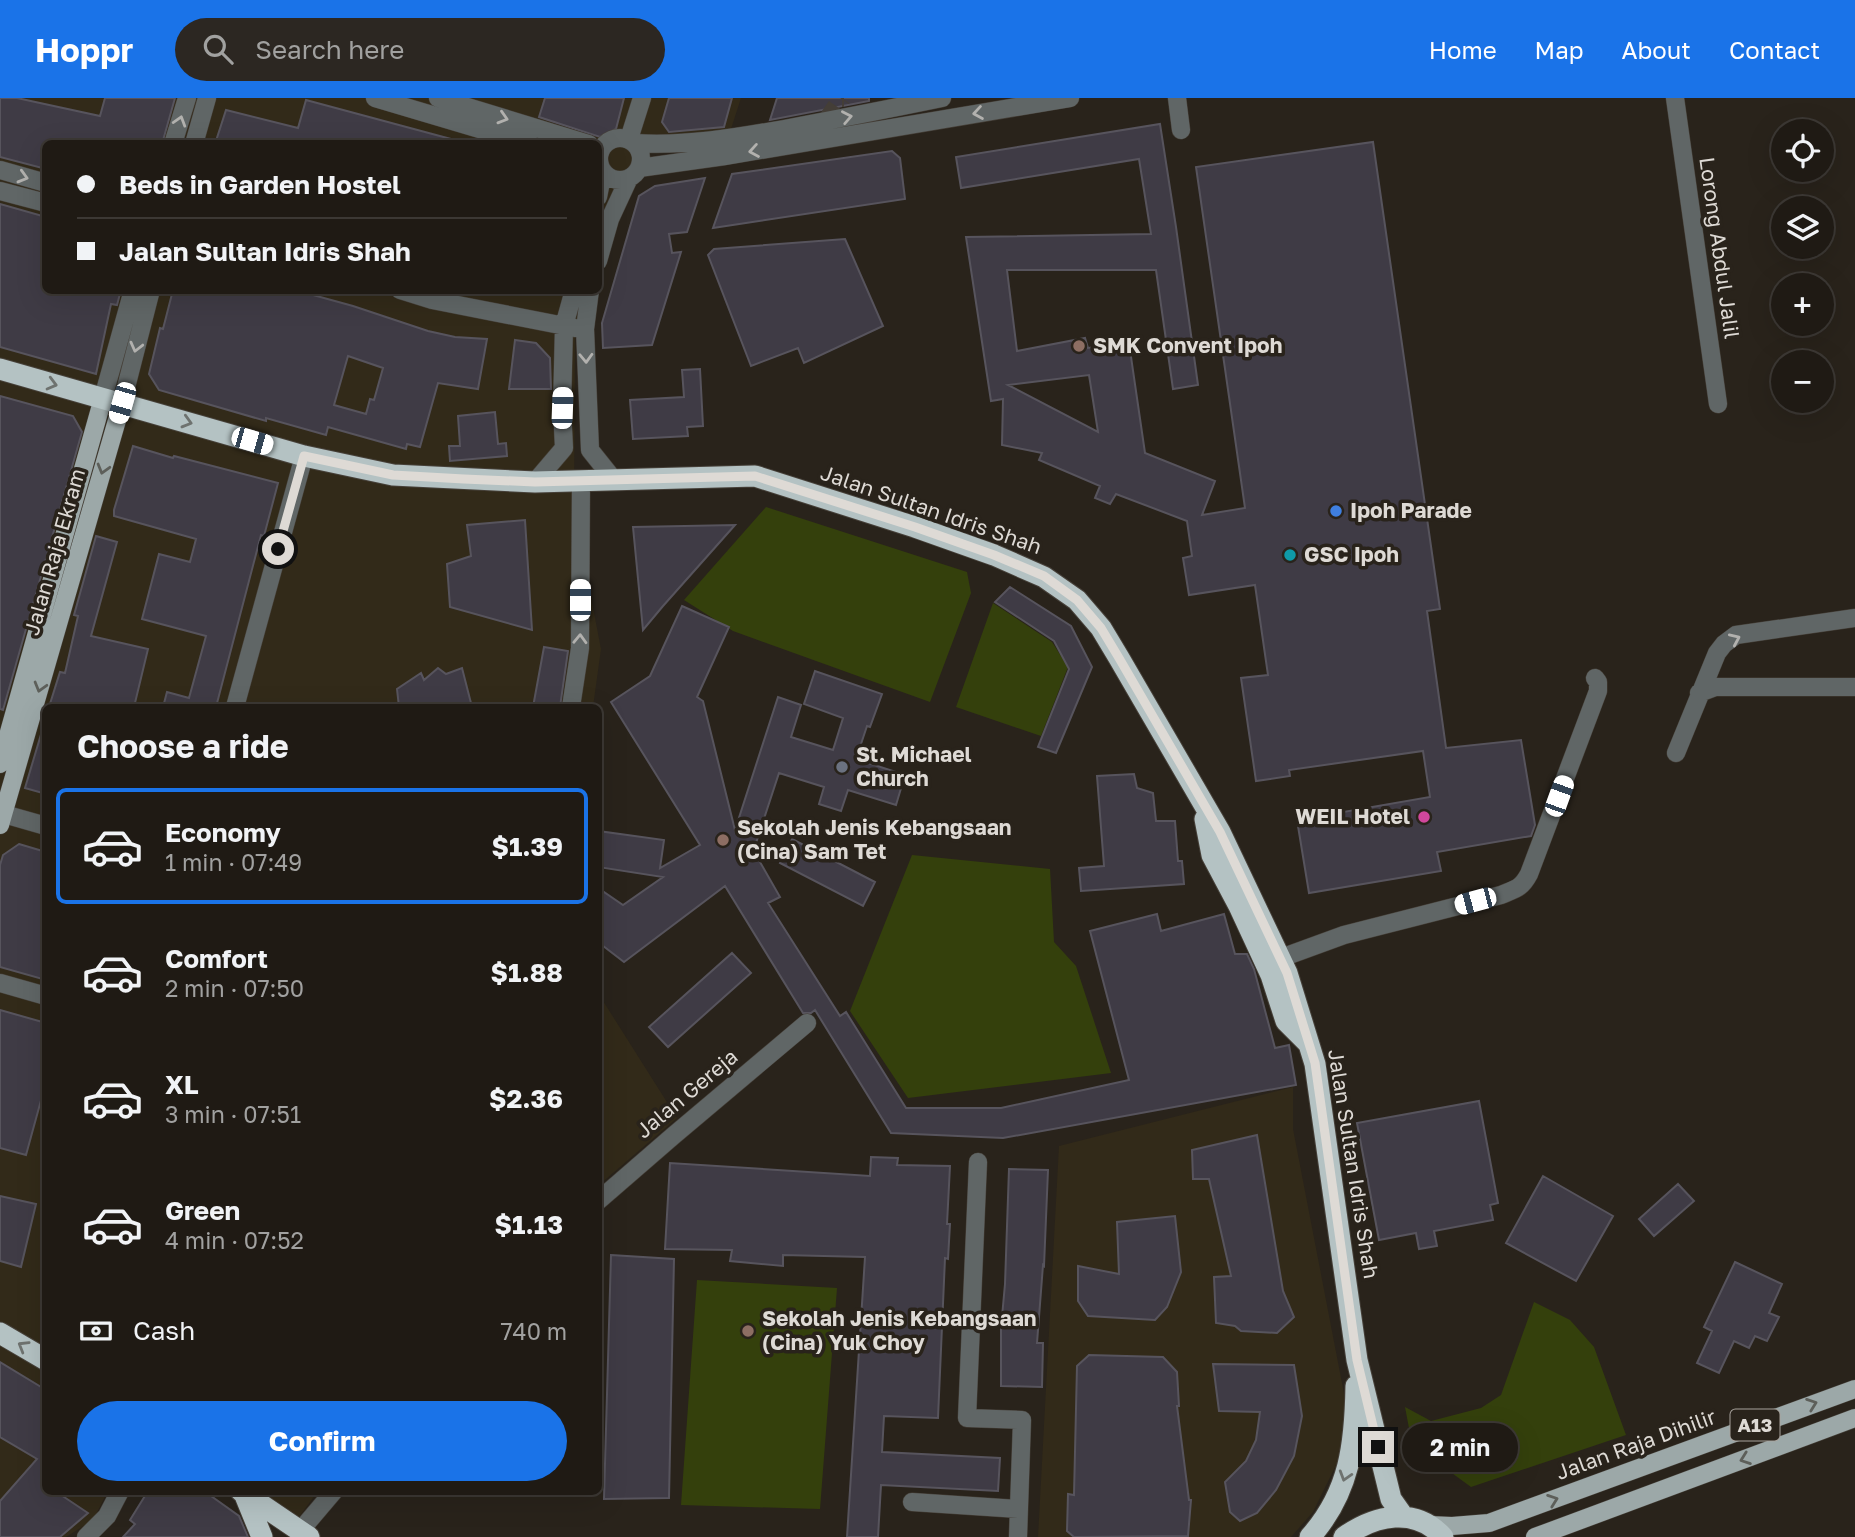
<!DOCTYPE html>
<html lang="en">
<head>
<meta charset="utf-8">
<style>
	:root { --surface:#1f1a14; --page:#2c2722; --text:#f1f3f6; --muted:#a1a1a0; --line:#3c3834; --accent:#1a73e8 }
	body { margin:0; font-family:"Golos Text",sans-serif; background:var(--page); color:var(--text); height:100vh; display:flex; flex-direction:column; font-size:26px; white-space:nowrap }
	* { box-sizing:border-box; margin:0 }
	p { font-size:23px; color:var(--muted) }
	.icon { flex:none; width:38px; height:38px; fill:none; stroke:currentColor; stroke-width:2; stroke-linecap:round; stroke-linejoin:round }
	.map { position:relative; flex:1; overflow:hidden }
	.sheet { position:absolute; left:42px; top:606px; width:560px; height:791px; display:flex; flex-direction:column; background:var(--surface); border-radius:10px; box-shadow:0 7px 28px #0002,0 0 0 2px var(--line) }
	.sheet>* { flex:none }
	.guide { position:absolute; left:42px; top:42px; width:560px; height:154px; border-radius:10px; box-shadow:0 7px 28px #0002,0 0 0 2px var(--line); display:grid; align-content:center; height:154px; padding:0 35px; background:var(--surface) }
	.buttons { position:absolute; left:1771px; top:21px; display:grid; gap:14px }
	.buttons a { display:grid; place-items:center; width:63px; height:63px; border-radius:50%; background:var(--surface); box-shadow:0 7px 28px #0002,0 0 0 2px var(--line); font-size:35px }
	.end { position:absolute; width:32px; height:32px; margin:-16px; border:9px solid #dedad5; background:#111; box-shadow:0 0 0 4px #111 }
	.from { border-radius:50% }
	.bubble { position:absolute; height:49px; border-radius:24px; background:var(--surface); box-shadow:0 7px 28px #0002,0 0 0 2px var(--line); font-size:23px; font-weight:700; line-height:49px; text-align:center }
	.car { position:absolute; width:21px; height:42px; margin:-21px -10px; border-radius:9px; box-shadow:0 0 5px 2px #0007; background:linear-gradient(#fff 24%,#345 0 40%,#fff 0 76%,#345 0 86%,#fff 0) }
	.guide b { display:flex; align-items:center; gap:24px; height:66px; font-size:26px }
	.guide b+b { border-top:2px solid var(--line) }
	.guide i { width:18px; height:18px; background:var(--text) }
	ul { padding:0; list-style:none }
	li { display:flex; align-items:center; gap:21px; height:116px; margin:0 14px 10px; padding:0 21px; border:4px solid transparent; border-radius:10px }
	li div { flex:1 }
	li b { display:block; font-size:26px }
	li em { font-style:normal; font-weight:700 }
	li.active { border-color:var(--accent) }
	li>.icon { width:63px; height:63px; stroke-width:1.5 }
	h2 { padding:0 35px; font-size:32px; line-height:84px }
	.pay { display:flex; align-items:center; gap:18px; height:77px; padding:0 35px; font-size:26px }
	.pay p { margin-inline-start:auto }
	.button { display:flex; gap:14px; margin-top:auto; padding:14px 35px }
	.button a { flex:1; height:80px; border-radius:42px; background:var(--accent); color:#fff; font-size:28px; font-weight:700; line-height:80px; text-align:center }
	header { display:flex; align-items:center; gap:42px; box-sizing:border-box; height:98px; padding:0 35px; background:var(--accent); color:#fff }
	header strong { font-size:33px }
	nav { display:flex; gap:38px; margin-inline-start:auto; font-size:24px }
	.search { width:490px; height:63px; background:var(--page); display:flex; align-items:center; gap:18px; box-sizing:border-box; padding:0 24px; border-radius:38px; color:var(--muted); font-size:26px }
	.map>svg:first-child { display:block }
</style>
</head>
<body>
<header>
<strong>Hoppr</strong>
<div class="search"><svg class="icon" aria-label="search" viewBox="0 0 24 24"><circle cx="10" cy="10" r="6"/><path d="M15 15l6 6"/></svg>Search here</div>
<nav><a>Home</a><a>Map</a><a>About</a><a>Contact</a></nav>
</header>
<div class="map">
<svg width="1855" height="1439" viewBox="0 0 1855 1439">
	<rect width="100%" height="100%" fill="#29231b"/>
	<!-- commercial -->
	<path fill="#322a19" d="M0 0H741L731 31 649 39 599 172 598 46H46V192L590 193 575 232 574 411 601 551 593 609H46V1393H108L93 1422 66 1439H0Z
		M598 895 677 1020 599 1087H598Z
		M1293 989V1031L1347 1311 1340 1359 1313 1414 1291 1439H1038L1059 1048Z
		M255 1393H318L299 1419Z"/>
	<!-- green -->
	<path fill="#34400c" d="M766 409 967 474 971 495 930 604 733 533 684 502Z
		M993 505 1052 544 1068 569 1041 638 956 609Z
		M912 757 1050 771 1054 844 1076 868 1111 975 908 1000 850 913Z
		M697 1182 837 1190 820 1411 681 1407Z
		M1534 1204 1570 1222 1594 1249 1626 1337 1471 1389 1412 1346 1405 1309 1431 1323 1481 1310 1501 1297Z"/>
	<!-- building -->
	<path fill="#3f3b45" stroke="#57545d" stroke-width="2" fill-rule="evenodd" d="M0 0H17L100 18 105 0H175L162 46H46V71L0 59Z
		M545 0H624L616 31 600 39 539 19Z
		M669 0H732L724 29 669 34 662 24Z
		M777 0H869V3L770 22Z
		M306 2 451 41 450 46H215L226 12 298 30Z
		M1160 26 1176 129 1198 287 1173 291 1156 172H1007L1017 253 1085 240 1088 250 1129 245 1145 355 1215 383 1202 417 1245 410 1196 69 1373 44 1440 511 1427 513 1446 650 1521 642 1535 727 1531 738 1437 754 1441 773 1309 795 1297 722 1430 699 1423 653 1289 672 1290 678 1256 683 1241 580 1268 577 1255 487 1189 497 1183 460 1192 458 1187 423 1116 396 1110 406 1095 400 1100 388 1039 362 1042 355 1002 347 1003 301 991 303 966 139 1151 136 1139 61 961 90 956 59ZM1089 277 1098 334 1008 287Z
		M892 53 900 60 905 101 713 130 732 76Z
		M705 80 687 134 669 136 672 155 681 154 652 247 603 250 602 225 639 98 655 88Z
		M0 106 46 119V192H121L117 207 111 206 96 276 0 249Z
		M845 141 883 228 804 265 798 250 751 268 708 157 714 151Z
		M173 192H295L353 208 428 233 455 239 487 241 478 291 438 285 420 349 407 346 406 351 328 329 326 337 266 320V323L159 292 149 276 160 230 163 231ZM348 258 383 270 374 302 370 301 366 316 334 307Z
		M515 242 536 245 550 260 551 291H509Z
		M700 271 703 328 687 329 688 338 633 341 630 302 684 299 682 272Z
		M0 298 73 318 82 334 3 612 0 611Z
		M495 314 498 346 506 345 507 358 450 363 449 348H460L458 318Z
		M133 348 173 360 174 358 278 385 264 438 261 437 216 609H163L167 594 189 600 206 538 142 521 159 456 190 464 196 441 114 418V412Z
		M525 422 532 532 450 509 447 466 471 458 467 427Z
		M735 427 663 508 643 532 633 429Z
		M96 438 117 444 91 538 148 551 134 609H49L60 574 65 575 78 518 74 517Z
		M1010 489 1071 528 1092 569 1056 655 1038 649 1069 571 1054 543 995 504Z
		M682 508 729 529 697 599 703 603 735 732 778 599 801 607 791 639 833 652 843 620 804 606 815 573 882 596 870 629 867 628 856 661 905 677 896 707 848 692 841 713 819 706 824 689 779 675 754 751 752 750 780 799 768 805 840 918 846 914 906 1010H1001L1129 982 1090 833 1157 816 1161 833 1224 816 1235 856H1247L1254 871 1275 950 1289 947 1296 987 1003 1040 891 1035 815 912 811 915H803L725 788 624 864 598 844V790L623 807 663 779 598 769V733L664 742 660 770 700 747 611 604 650 578Z
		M544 549 568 553 560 609H533Z
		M438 570 446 576 462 570 472 609H399L397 591 421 575 424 582Z
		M42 633H46V696L25 690Z
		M1134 676 1137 690 1153 695 1156 723H1175L1178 763H1182L1184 786 1081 793 1079 770 1104 768 1097 678Z
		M792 741 875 784 863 808 780 765Z
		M19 746 46 754V882L0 869V767L3 757Z
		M732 855 751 875 668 949 649 929Z
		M0 912 46 925V984L26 1057 0 1050Z
		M1479 1003 1498 1105 1490 1107 1493 1122 1434 1133 1437 1148 1419 1151 1416 1135 1379 1142 1357 1025Z
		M1257 1037 1283 1193 1294 1219 1277 1235 1241 1233 1235 1228 1216 1225 1214 1179 1231 1178 1209 1081H1193L1192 1052Z
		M871 1059 898 1060 897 1067 950 1068 947 1126H950L948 1161 945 1160 938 1320 884 1318 882 1354 1000 1360 998 1393 881 1387 878 1439H847L865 1159 783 1157V1168L730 1163 732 1152 665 1151 670 1065 870 1078Z
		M1009 1071 1048 1072 1044 1168 1043 1167 1037 1245H1043L1042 1289 1001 1288V1230L1005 1186Z
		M1543 1078 1613 1118 1576 1183 1506 1145Z
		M1678 1086 1694 1103 1654 1138 1639 1121Z
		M0 1098 36 1106 21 1169 0 1163Z
		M1175 1118 1181 1174 1167 1209 1155 1222 1088 1218 1078 1203V1168L1119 1176 1117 1124Z
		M611 1157 674 1161 669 1400 604 1401Z
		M1735 1164 1782 1186 1769 1215 1779 1219 1767 1243 1755 1238 1749 1250 1734 1243 1719 1275 1697 1265 1712 1233 1704 1229Z
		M1089 1257 1163 1259 1177 1274 1179 1308H1177L1189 1402H1191L1188 1438 1074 1439 1067 1433 1068 1396 1074 1397 1077 1268Z
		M0 1264 46 1292V1393H55L88 1415 60 1439H0V1403L37 1361 0 1339Z
		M1213 1266 1294 1267 1302 1318 1294 1358 1276 1392 1257 1415 1240 1423 1230 1414 1225 1384 1246 1363 1256 1342 1260 1314 1219 1313Z
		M148 1393H204L239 1418 248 1439H123L135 1426 130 1422Z"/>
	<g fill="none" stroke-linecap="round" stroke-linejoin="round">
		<!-- minor-tunnel -->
		<path stroke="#443e37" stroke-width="18" stroke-dasharray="18 9" stroke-linecap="butt" d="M826 23 842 0H844"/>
		<!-- minor casing -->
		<g stroke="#464039" stroke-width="19">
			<path id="minor" d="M375 0 530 46
				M438 0 589 46
				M1177 0 1181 32
				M1675 0 1718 306
				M599 61a21 21 0 1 1 42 0a21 21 0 1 1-42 0Z
				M629 41 642 0
				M635 45C685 48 734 40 784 31 837 21 889 11 942 0
				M173 46 187 0
				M194 46 207 0
				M639 70 725 58 1070 0
				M0 72 46 85
				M0 93 46 105
				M598 99 603 74
				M598 163 610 121 629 80
				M400 192 432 202 575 230
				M590 192 585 231 590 352 614 382
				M103 300 133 192
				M122 305 151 192
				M535 384 564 350 562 310 564 228 574 192
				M1699 595 1715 589H1855
				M235 609 304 358
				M571 609 580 550 581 382
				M1676 655 1717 555 1724 546 1736 537 1855 520
				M0 715 46 728
				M1281 860 1344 837 1501 797C1515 791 1521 791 1529 776L1598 593V584L1595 580
				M0 885 46 898
				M978 1064 967 1320 1022 1322 1018 1439
				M598 1103 673 1038 807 925
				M912 1404 1019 1411
				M300 1433 334 1393
				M86 1439 107 1418 120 1393"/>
		</g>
		<!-- major casing -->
		<g stroke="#464039" stroke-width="19">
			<path id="major" d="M0 666 103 300
				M0 727 122 305
				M1429 1427 1452 1428 1489 1425 1855 1291
				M1535 1439 1855 1320"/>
		</g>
		<!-- highway casing -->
		<g stroke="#464039" stroke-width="23">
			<path id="highway" d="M0 271 304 358 393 377 535 384 755 378 915 429 994 457 1044 479 1077 502 1101 530 1119 560 1220 734 1287 875 1315 966 1357 1262 1391 1401 1403 1418
				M1205 721 1212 757 1239 808 1271 877 1286 923 1307 944
				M0 1235 46 1262
				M241 1393 309 1439
				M244 1395 262 1439
				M1310 1439C1350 1394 1355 1346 1356 1288
				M1344 1439C1375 1417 1415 1408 1443 1439"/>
		</g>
		<!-- minor -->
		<use href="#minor" stroke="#606666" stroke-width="18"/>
		<!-- major -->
		<use href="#major" stroke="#9ca8a8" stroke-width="18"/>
		<!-- highway -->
		<use href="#highway" stroke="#b4c2c3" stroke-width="21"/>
	</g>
	<!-- one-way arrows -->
	<defs><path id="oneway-chevron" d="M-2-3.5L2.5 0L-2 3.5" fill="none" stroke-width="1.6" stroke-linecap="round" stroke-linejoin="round" transform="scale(1.75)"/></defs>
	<g stroke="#b2b1ae">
		<use href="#oneway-chevron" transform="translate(978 15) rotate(171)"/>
		<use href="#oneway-chevron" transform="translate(847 19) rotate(-11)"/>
		<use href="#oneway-chevron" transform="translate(503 20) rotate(17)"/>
		<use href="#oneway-chevron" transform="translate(180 23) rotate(-73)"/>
		<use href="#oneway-chevron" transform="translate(754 53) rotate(170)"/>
		<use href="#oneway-chevron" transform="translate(23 79) rotate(16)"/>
		<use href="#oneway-chevron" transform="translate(136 249) rotate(104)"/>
		<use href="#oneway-chevron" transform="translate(586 260) rotate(88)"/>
		<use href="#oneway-chevron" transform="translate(580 541) rotate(-88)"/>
		<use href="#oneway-chevron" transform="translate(1735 541) rotate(-24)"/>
	</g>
	<g stroke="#6e726f">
		<use href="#oneway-chevron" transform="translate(52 286) rotate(15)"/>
		<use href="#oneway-chevron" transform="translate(187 324) rotate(16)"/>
		<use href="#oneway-chevron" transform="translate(23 1248) rotate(-149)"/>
		<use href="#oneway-chevron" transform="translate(1345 1378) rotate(107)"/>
	</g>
	<g stroke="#5d5f5a">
		<use href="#oneway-chevron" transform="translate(103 371) rotate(106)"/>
		<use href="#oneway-chevron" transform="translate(40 589) rotate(106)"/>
		<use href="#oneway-chevron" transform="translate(1812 1306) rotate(-20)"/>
		<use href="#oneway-chevron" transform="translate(1745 1361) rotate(160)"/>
		<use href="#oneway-chevron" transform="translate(1553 1402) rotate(-20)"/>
	</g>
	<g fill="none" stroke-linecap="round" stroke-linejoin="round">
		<!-- route -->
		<path stroke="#dedad5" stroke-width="9" d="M278 451 304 358 393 377 464 381 535 384 755 378 915 429 994 457 1044 478 1077 502 1101 530 1119 560 1220 734 1287 875 1315 965 1357 1262 1378 1349"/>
	</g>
	<!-- markers -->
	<g fill="#8d6e63" stroke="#29231b" stroke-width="2.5">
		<circle cx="1079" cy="248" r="7"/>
		<circle cx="723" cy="742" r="7"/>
		<circle cx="748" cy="1233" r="7"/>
	</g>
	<circle fill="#3f7fe0" stroke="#29231b" stroke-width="2.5" cx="1336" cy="413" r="7"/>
	<circle fill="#0f9aa8" stroke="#29231b" stroke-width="2.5" cx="1290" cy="457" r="7"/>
	<circle fill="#6b7280" stroke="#29231b" stroke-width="2.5" cx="842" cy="669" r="7"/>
	<circle fill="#d1479c" stroke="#29231b" stroke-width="2.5" cx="1424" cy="719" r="7"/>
	<g text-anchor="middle" stroke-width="7" stroke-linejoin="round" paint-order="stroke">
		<!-- shield labels -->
		<rect fill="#29231b" stroke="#a8a39d" stroke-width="2" x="1730.5" y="1311.5" width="49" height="31" rx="5"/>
		<g font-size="19" font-weight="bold" fill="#dedad5">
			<text x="1755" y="1334">A13</text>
		</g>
		<!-- street labels -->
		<g font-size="21" fill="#dedad5" stroke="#29231b">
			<text transform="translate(1719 150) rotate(82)" y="7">Lorong Abdul Jalil</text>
			<text transform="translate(931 412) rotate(19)" y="7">Jalan Sultan Idris Shah</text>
			<text transform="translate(55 454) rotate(-74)" y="7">Jalan Raja Ekram</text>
			<text transform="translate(687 996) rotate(-40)" y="7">Jalan Gereja</text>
			<text transform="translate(1353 1066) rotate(81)" y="7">Jalan Sultan Idris Shah</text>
			<text transform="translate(1636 1347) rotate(-20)" y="7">Jalan Raja Dihilir</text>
		</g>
		<!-- poi labels -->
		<g font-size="21" font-weight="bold" fill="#dedad5" stroke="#29231b" text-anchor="start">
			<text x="1093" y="255">SMK Convent Ipoh</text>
			<text x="1350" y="420">Ipoh Parade</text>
			<text x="1304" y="464">GSC Ipoh</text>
			<text x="856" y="664">St. Michael<tspan x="856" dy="24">Church</tspan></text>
			<text x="1410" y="726" text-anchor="end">WEIL Hotel</text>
			<text x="737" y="737">Sekolah Jenis Kebangsaan<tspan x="737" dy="24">(Cina) Sam Tet</tspan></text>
			<text x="762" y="1228">Sekolah Jenis Kebangsaan<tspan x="762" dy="24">(Cina) Yuk Choy</tspan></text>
		</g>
	</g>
</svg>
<div class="buttons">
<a><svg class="icon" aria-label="locate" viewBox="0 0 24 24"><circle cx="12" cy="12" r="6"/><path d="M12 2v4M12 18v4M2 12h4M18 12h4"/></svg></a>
<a><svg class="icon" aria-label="layers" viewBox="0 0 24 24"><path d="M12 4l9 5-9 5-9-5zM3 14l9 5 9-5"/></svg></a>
<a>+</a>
<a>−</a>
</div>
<i class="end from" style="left:278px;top:451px"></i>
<i class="end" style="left:1378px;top:1349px"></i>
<div class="bubble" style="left:1402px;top:1325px;width:116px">2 min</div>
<i class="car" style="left:122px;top:305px;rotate:196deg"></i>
<i class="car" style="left:562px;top:310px;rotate:2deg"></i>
<i class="car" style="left:252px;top:343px;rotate:106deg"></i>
<i class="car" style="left:580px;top:502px;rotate:0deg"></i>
<i class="car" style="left:1559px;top:698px;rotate:20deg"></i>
<i class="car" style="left:1475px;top:803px;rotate:255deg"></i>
<div class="guide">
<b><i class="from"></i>Beds in Garden Hostel</b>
<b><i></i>Jalan Sultan Idris Shah</b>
</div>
<section class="sheet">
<h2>Choose a ride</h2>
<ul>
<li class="active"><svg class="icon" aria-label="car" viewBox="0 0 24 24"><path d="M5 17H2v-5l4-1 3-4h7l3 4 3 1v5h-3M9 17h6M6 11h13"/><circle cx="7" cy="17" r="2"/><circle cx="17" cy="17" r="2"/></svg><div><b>Economy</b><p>1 min · 07:49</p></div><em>$1.39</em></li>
<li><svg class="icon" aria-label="car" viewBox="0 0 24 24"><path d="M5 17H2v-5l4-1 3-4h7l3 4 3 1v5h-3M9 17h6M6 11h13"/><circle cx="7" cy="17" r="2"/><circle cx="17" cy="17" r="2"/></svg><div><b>Comfort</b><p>2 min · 07:50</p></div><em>$1.88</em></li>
<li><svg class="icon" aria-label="car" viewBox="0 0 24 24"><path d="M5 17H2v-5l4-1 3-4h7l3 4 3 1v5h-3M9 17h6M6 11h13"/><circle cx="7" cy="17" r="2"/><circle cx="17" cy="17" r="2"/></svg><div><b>XL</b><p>3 min · 07:51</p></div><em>$2.36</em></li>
<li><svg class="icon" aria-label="car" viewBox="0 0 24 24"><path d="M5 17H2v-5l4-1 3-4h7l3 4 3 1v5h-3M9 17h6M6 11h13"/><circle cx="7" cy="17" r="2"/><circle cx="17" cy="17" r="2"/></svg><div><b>Green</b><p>4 min · 07:52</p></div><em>$1.13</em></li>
</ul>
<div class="pay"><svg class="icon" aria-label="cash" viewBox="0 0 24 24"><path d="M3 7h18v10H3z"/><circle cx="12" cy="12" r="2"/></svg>Cash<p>740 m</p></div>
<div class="button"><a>Confirm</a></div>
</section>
</div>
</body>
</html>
